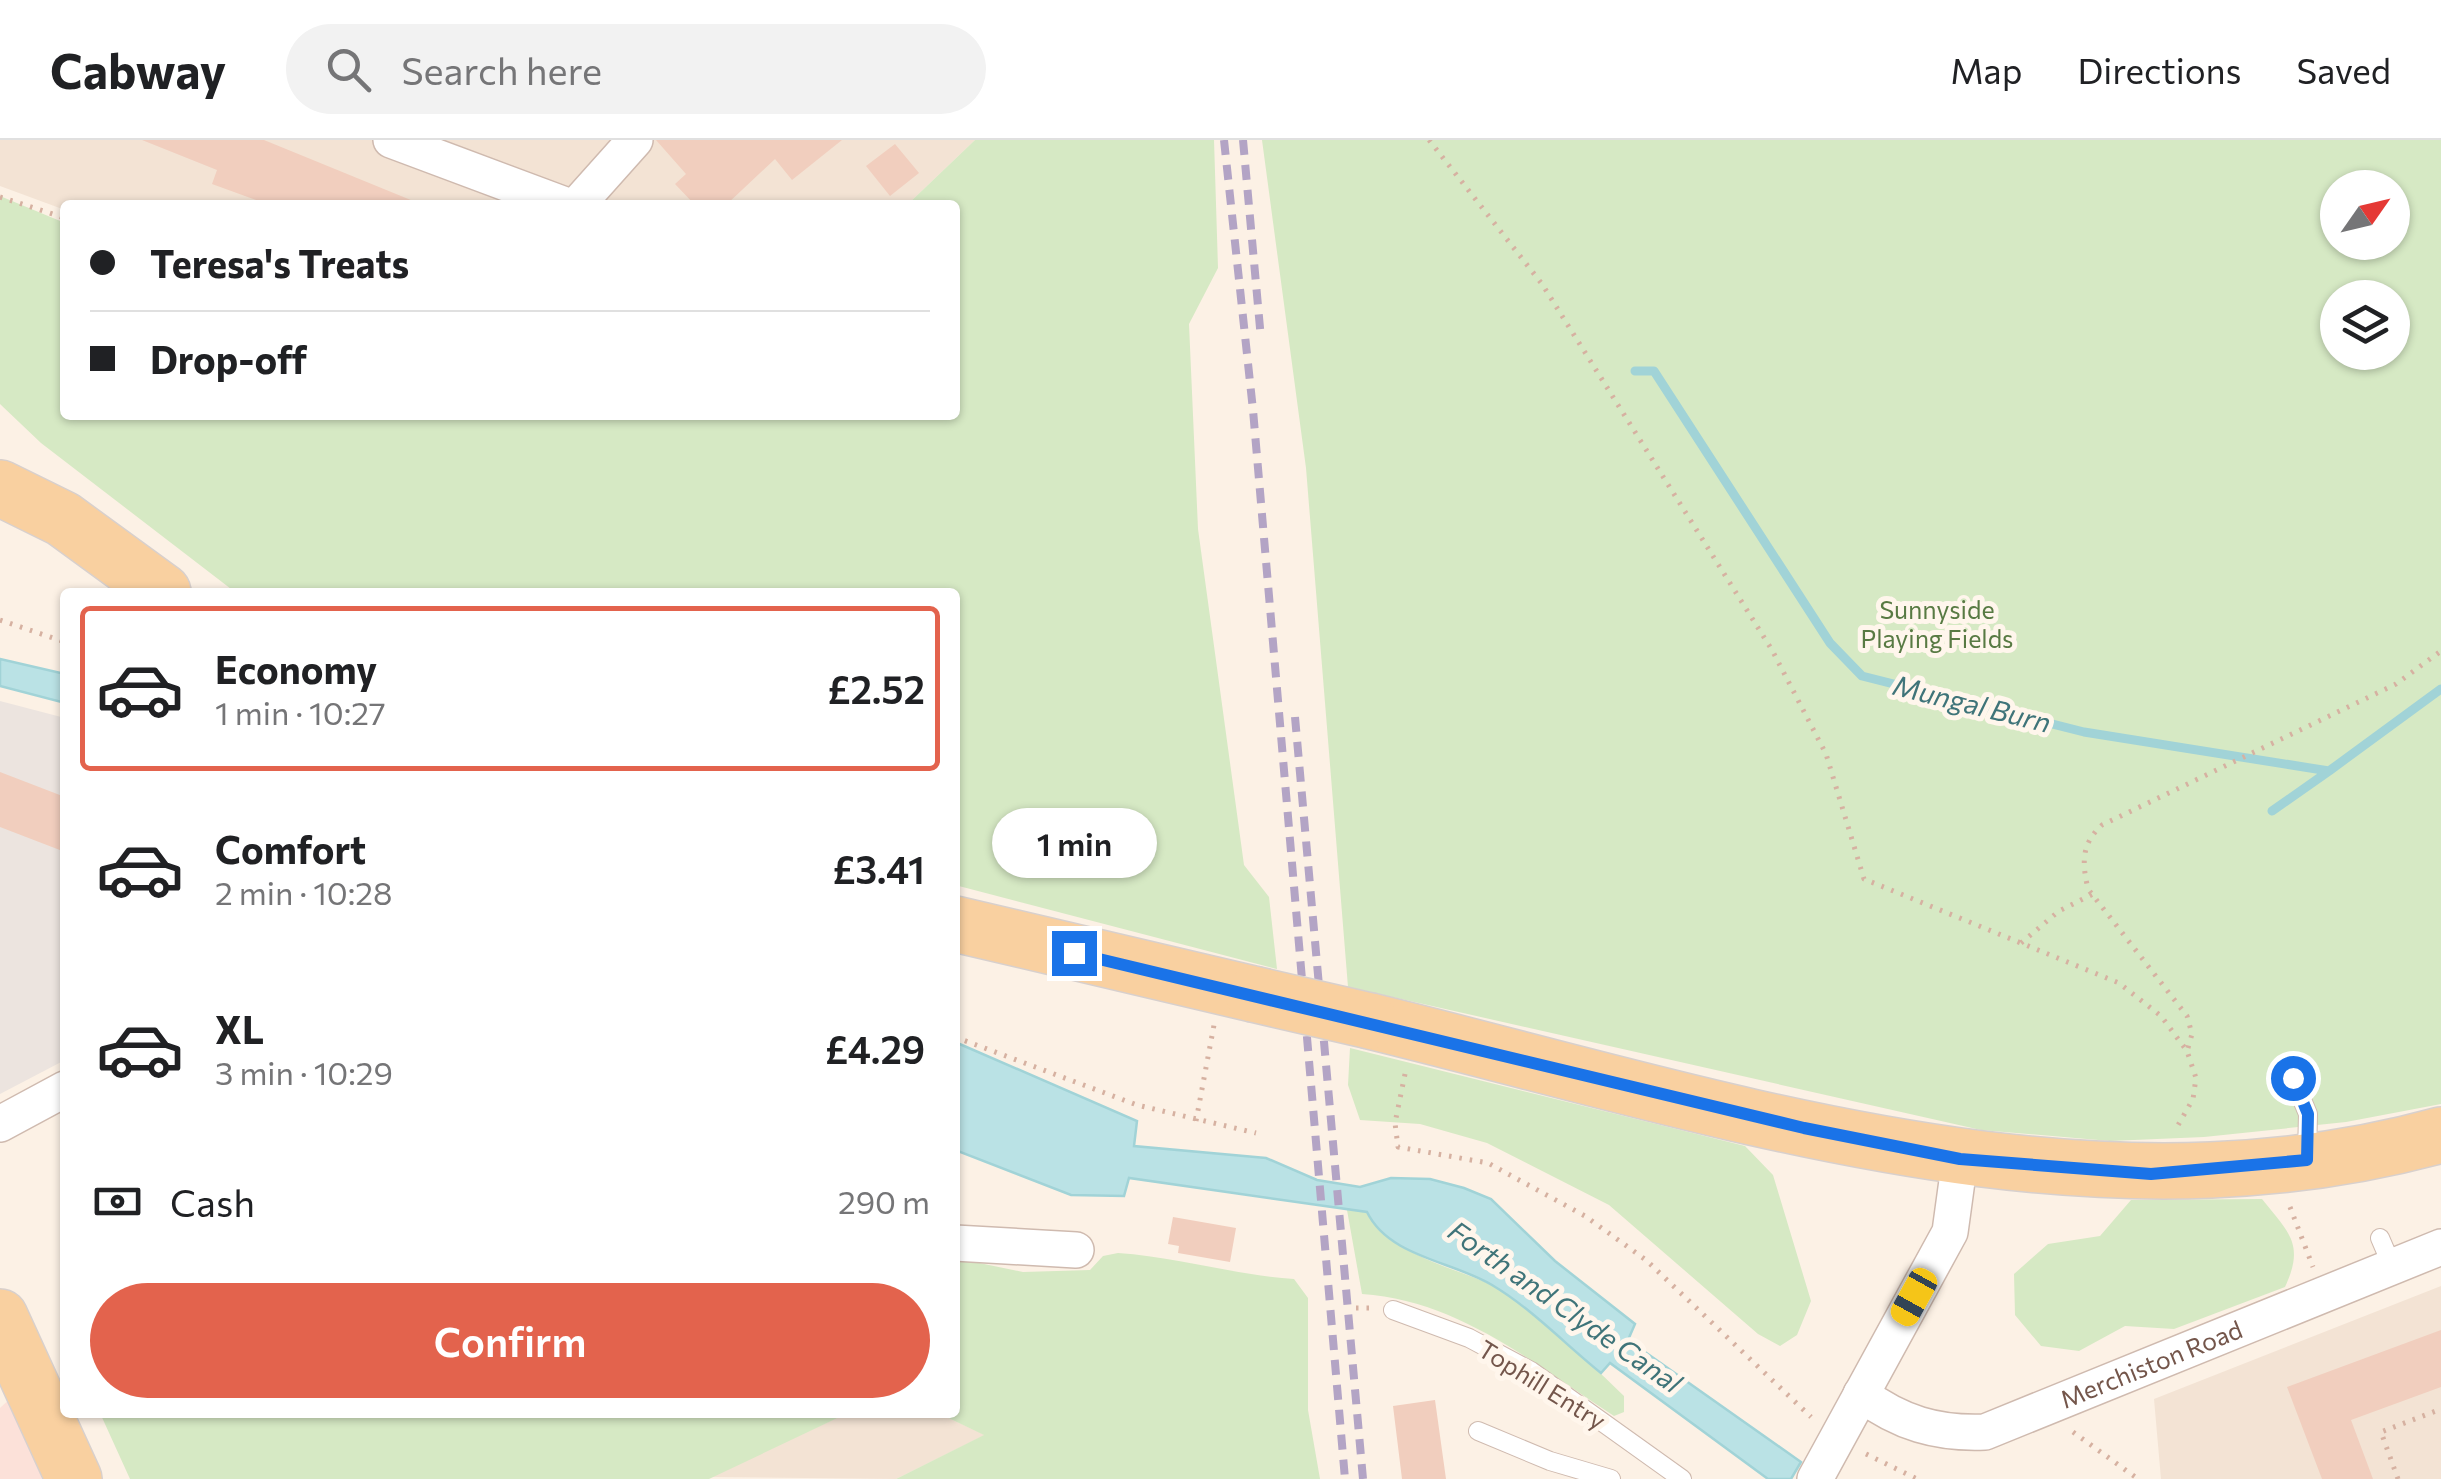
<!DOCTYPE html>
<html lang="en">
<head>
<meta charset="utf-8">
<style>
	:root { --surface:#fff; --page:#f2f2f2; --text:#202124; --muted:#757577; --line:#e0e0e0; --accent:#e3634d }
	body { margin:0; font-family:Commissioner,sans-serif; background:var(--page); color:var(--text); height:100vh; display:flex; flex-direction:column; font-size:38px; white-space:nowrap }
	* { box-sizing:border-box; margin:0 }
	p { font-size:32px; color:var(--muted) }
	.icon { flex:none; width:55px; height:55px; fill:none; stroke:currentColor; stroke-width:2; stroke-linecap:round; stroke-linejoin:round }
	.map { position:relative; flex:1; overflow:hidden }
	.sheet { position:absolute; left:60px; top:448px; width:900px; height:830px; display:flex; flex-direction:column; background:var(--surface); border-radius:10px; box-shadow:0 2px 8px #0004 }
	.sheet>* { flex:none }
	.banner { position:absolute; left:60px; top:60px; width:900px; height:220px; border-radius:10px; box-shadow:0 2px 8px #0004; display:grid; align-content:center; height:220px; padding:0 30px; background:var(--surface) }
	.needle { width:65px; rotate:56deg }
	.buttons { position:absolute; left:2320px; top:30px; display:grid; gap:20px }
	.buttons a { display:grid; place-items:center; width:90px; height:90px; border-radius:50%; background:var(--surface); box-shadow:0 2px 8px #0004; font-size:50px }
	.end { position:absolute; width:45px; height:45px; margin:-22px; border:12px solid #1a73e8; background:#fff; box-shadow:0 0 0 5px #fff }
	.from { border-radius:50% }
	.bubble { position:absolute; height:70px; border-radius:35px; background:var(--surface); box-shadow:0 2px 8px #0004; font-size:32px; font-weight:600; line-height:70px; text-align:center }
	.car { position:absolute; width:30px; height:60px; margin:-30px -15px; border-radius:12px; box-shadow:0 0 8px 2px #0007; background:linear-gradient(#f5c518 24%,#345 0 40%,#f5c518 0 76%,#345 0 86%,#f5c518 0) }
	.banner b { display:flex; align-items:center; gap:35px; height:95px; font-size:38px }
	.banner b+b { border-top:2px solid var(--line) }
	.banner i { width:25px; height:25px; background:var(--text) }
	ul { padding:18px 0 0; list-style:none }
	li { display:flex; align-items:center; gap:30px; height:165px; margin:0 20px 15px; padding:0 10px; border:5px solid transparent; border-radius:10px }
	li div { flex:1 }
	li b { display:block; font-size:38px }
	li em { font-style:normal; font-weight:600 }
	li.current { border-color:var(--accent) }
	li>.icon { width:90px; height:90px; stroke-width:1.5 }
	.pay { display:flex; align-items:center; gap:25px; height:110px; padding:0 30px; font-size:38px }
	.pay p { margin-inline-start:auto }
	.action { display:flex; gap:20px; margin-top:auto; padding:20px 30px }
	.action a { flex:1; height:115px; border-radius:60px; background:var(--accent); color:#fff; font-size:40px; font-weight:600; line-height:115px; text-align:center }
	header { display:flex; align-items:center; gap:60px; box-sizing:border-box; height:140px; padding:0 50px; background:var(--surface); border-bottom:2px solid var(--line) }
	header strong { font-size:48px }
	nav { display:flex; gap:55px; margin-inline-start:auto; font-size:35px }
	.search { width:700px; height:90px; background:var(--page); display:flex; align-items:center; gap:25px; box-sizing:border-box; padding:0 35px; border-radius:55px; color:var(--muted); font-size:38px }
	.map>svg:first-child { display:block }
</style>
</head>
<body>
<header>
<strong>Cabway</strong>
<div class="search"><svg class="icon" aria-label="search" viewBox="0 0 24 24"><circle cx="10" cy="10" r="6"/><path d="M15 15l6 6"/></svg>Search here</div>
<nav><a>Map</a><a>Directions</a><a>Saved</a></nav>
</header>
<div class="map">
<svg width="2441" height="1339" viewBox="0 0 2441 1339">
	<rect width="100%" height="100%" fill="#fcf1e5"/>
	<!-- residential -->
	<path fill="#f3e3d4" d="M0 0H975L907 65H65V70L0 46Z
		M2441 1146V1339H2161L2154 1259Z
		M848 1273H938L985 1295 896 1339 708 1337Z"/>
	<!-- commercial -->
	<path fill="#fce1d9" d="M12 1257 42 1339H0V1268Z"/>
	<!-- industrial -->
	<path fill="#ece4df" d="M0 561 65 578V920L0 954Z"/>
	<!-- green -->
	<path fill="#d6e9c4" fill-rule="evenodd" d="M975 0H1214L1218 128 1189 184 1198 389 1244 725 1269 757 1277 829 955 745V452H235L41 303 0 264V56L65 83V275H955V65H907Z
		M1262 0H2441V964L2346 982 2204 997 2110 1001 1981 990 1348 847 1306 328ZM2338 48H2392V102H2338ZM2338 158H2392V212H2338Z
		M1350 908 1745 1006 1773 1035 1811 1161 1797 1195 1780 1206 1758 1194 1609 1065 1487 1003 1420 984 1360 980 1348 945Z
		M2262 1059C2289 1093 2305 1104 2285 1147L2174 1189 2125 1186 2079 1211 2041 1206 2015 1175 2014 1134 2048 1104 2100 1096 2131 1060Z
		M1347 1070 1367 1072C1386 1111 1447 1126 1485 1142 1517 1155 1597 1229 1624 1256V1272L1614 1276C1536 1225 1458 1160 1362 1154Z
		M1118 1113C1178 1117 1234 1135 1294 1139L1308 1158V1270L1320 1339H896L984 1295 938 1273 955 1272V1118L1023 1132 1090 1130 1103 1116Z
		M100 1273H848L709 1339H130Z"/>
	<!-- water -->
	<path fill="#bae2e5" stroke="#a1d3d7" stroke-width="2.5" d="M0 519 65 534V563L0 546Z
		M955 902 1137 981 1134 1006 1266 1018 1317 1040 1360 1047 1391 1038 1430 1039 1464 1048 1491 1059 1555 1121 1635 1184 1628 1200 1801 1322 1791 1339H1768L1610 1223 1601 1233C1566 1205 1531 1168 1492 1145 1452 1121 1389 1117 1367 1072L1129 1038 1124 1056 1071 1055 955 1010Z"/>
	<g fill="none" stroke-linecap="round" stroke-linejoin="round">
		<!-- stream -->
		<path stroke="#a1d3d7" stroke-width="9" d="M1635 231H1654L1830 503 1862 536 2084 592 2329 631 2441 549
			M2272 671 2329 631"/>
	</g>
	<!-- building -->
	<path fill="#f1cebe" d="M142 0H264L423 65H270L212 44 217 30Z
		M656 0H842L792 40 775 19 726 65H695L675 44 686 34Z
		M895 4 919 33 890 56 866 26Z
		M0 632 65 657V712L0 687Z
		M1173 1077 1236 1088 1230 1122 1178 1113 1179 1106 1168 1104Z
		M2441 1190V1247L2351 1280 2373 1339H2322L2287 1247Z
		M1435 1260 1446 1339H1402L1393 1266Z"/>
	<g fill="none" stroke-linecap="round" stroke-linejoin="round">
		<!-- service casing -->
		<g stroke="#cfbaaf" stroke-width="20">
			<path id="service" d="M2293 938 2308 974 2307 1015
				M2380 1098 2392 1126
				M1393 1170 1469 1198 1531 1231 1682 1339
				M1478 1291 1550 1321 1611 1339"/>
		</g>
		<!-- minor casing -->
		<g stroke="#cfbaaf" stroke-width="38">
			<g id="minor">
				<path d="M391 0 565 65"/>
				<path d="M577 65 635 0"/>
				<path d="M0 984 65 949"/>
				<path d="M955 1103 1076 1110"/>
				<path id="s1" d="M1861 1254C1900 1283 1937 1294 1985 1292L2441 1107"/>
				<path d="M1815 1339 1950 1092 1960 1019"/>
			</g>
		</g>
		<!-- primary casing -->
		<g stroke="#d8d0cd" stroke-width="58">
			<path id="primary" d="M0 348 63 379 163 452
				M955 784 1253 854
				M1370 881C1718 966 2082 1094 2441 995
				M0 1177 74 1339"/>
		</g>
		<!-- path -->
		<path stroke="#d6b1a1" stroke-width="5" stroke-dasharray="2.5 8" stroke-linecap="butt" d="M1429 0 1542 144 1772 510 1826 614 1864 739 2119 843 2161 876 2187 911 2196 938 2193 959 2177 987
			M0 57 65 78
			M0 480 65 502
			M2021 803 2059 771 2093 754
			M955 897 1137 965 1256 993
			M2188 908 2192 894 2187 876 2088 749C2082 723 2081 704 2102 685L2396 544 2441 511
			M1405 934 1395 983 1398 1007 1488 1023 1585 1076 1646 1120 1811 1277
			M1196 981 1214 885
			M2290 1067 2313 1127
			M1356 1168H1370
			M2073 1292 2138 1339
			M1866 1314 1917 1339
			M2398 1339 2381 1292 2441 1269"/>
		<!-- service -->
		<use href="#service" stroke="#fff" stroke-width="18"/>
		<!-- minor -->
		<use href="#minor" stroke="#fff" stroke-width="35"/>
		<!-- primary -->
		<use href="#primary" stroke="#f9d0a0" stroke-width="55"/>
		<!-- rail -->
		<path stroke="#b3a4c5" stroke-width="8" stroke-dasharray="15 10" stroke-linecap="butt" d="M1224 0 1253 270 1345 1339
			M1243 0 1261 199
			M1295 577 1363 1339"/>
		<!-- primary-bridge casing -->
		<g stroke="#d8d0cd" stroke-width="58" stroke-linecap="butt">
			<path id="primary-bridge" d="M1253 854 1370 881"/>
		</g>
		<!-- primary-bridge -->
		<use href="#primary-bridge" stroke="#f9d0a0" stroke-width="55"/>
	</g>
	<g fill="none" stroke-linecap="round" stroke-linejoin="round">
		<!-- route -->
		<path stroke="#1a73e8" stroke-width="12" d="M1074 813 1804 988 1960 1019 2151 1034 2307 1020 2308 974 2293 938"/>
	</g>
	<g text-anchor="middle" stroke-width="10" stroke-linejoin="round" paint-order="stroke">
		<!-- park labels -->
		<g font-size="25" fill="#587a43" stroke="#fff6ec">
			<text x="1937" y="479">Sunnyside<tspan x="1937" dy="29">Playing Fields</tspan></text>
		</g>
		<!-- street labels -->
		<g font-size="25" fill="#74564b" stroke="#fff6ec">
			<text dy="9" stroke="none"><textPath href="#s1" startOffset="312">Merchiston Road</textPath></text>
			<text transform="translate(1542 1245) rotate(32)" y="9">Tophill Entry</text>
		</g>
		<!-- water labels -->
		<g font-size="28" font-style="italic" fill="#3f7479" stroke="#fff6ec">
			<text transform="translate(1972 564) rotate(14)" y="10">Mungal Burn</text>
			<text transform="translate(1565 1167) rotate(35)" y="10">Forth and Clyde Canal</text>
		</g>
	</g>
</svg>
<div class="buttons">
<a><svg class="needle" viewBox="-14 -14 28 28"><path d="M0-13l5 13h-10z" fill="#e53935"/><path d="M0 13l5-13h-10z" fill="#757577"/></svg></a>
<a><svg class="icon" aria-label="layers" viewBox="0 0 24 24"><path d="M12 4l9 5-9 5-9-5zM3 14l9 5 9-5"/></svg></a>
</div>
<i class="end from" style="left:2293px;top:938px"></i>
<i class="end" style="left:1074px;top:813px"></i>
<div class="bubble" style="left:992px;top:668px;width:165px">1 min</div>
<i class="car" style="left:1914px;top:1157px;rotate:209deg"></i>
<div class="banner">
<b><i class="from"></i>Teresa's Treats</b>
<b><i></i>Drop-off</b>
</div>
<section class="sheet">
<ul>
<li class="current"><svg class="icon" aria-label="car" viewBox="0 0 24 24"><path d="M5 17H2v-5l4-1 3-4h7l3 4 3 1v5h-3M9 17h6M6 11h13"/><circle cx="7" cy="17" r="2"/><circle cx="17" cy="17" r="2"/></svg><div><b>Economy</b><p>1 min · 10:27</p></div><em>£2.52</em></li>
<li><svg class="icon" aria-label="car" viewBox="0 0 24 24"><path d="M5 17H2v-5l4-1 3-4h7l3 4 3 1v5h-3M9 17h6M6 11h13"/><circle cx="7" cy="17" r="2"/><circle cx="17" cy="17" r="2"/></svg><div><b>Comfort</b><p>2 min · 10:28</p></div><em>£3.41</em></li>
<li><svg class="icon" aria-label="car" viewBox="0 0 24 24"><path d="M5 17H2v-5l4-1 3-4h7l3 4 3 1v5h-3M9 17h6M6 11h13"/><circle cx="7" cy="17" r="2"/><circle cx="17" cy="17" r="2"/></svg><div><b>XL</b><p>3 min · 10:29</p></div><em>£4.29</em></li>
</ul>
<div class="pay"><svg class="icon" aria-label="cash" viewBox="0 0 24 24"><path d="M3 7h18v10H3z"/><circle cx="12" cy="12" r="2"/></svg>Cash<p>290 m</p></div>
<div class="action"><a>Confirm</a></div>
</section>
</div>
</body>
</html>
